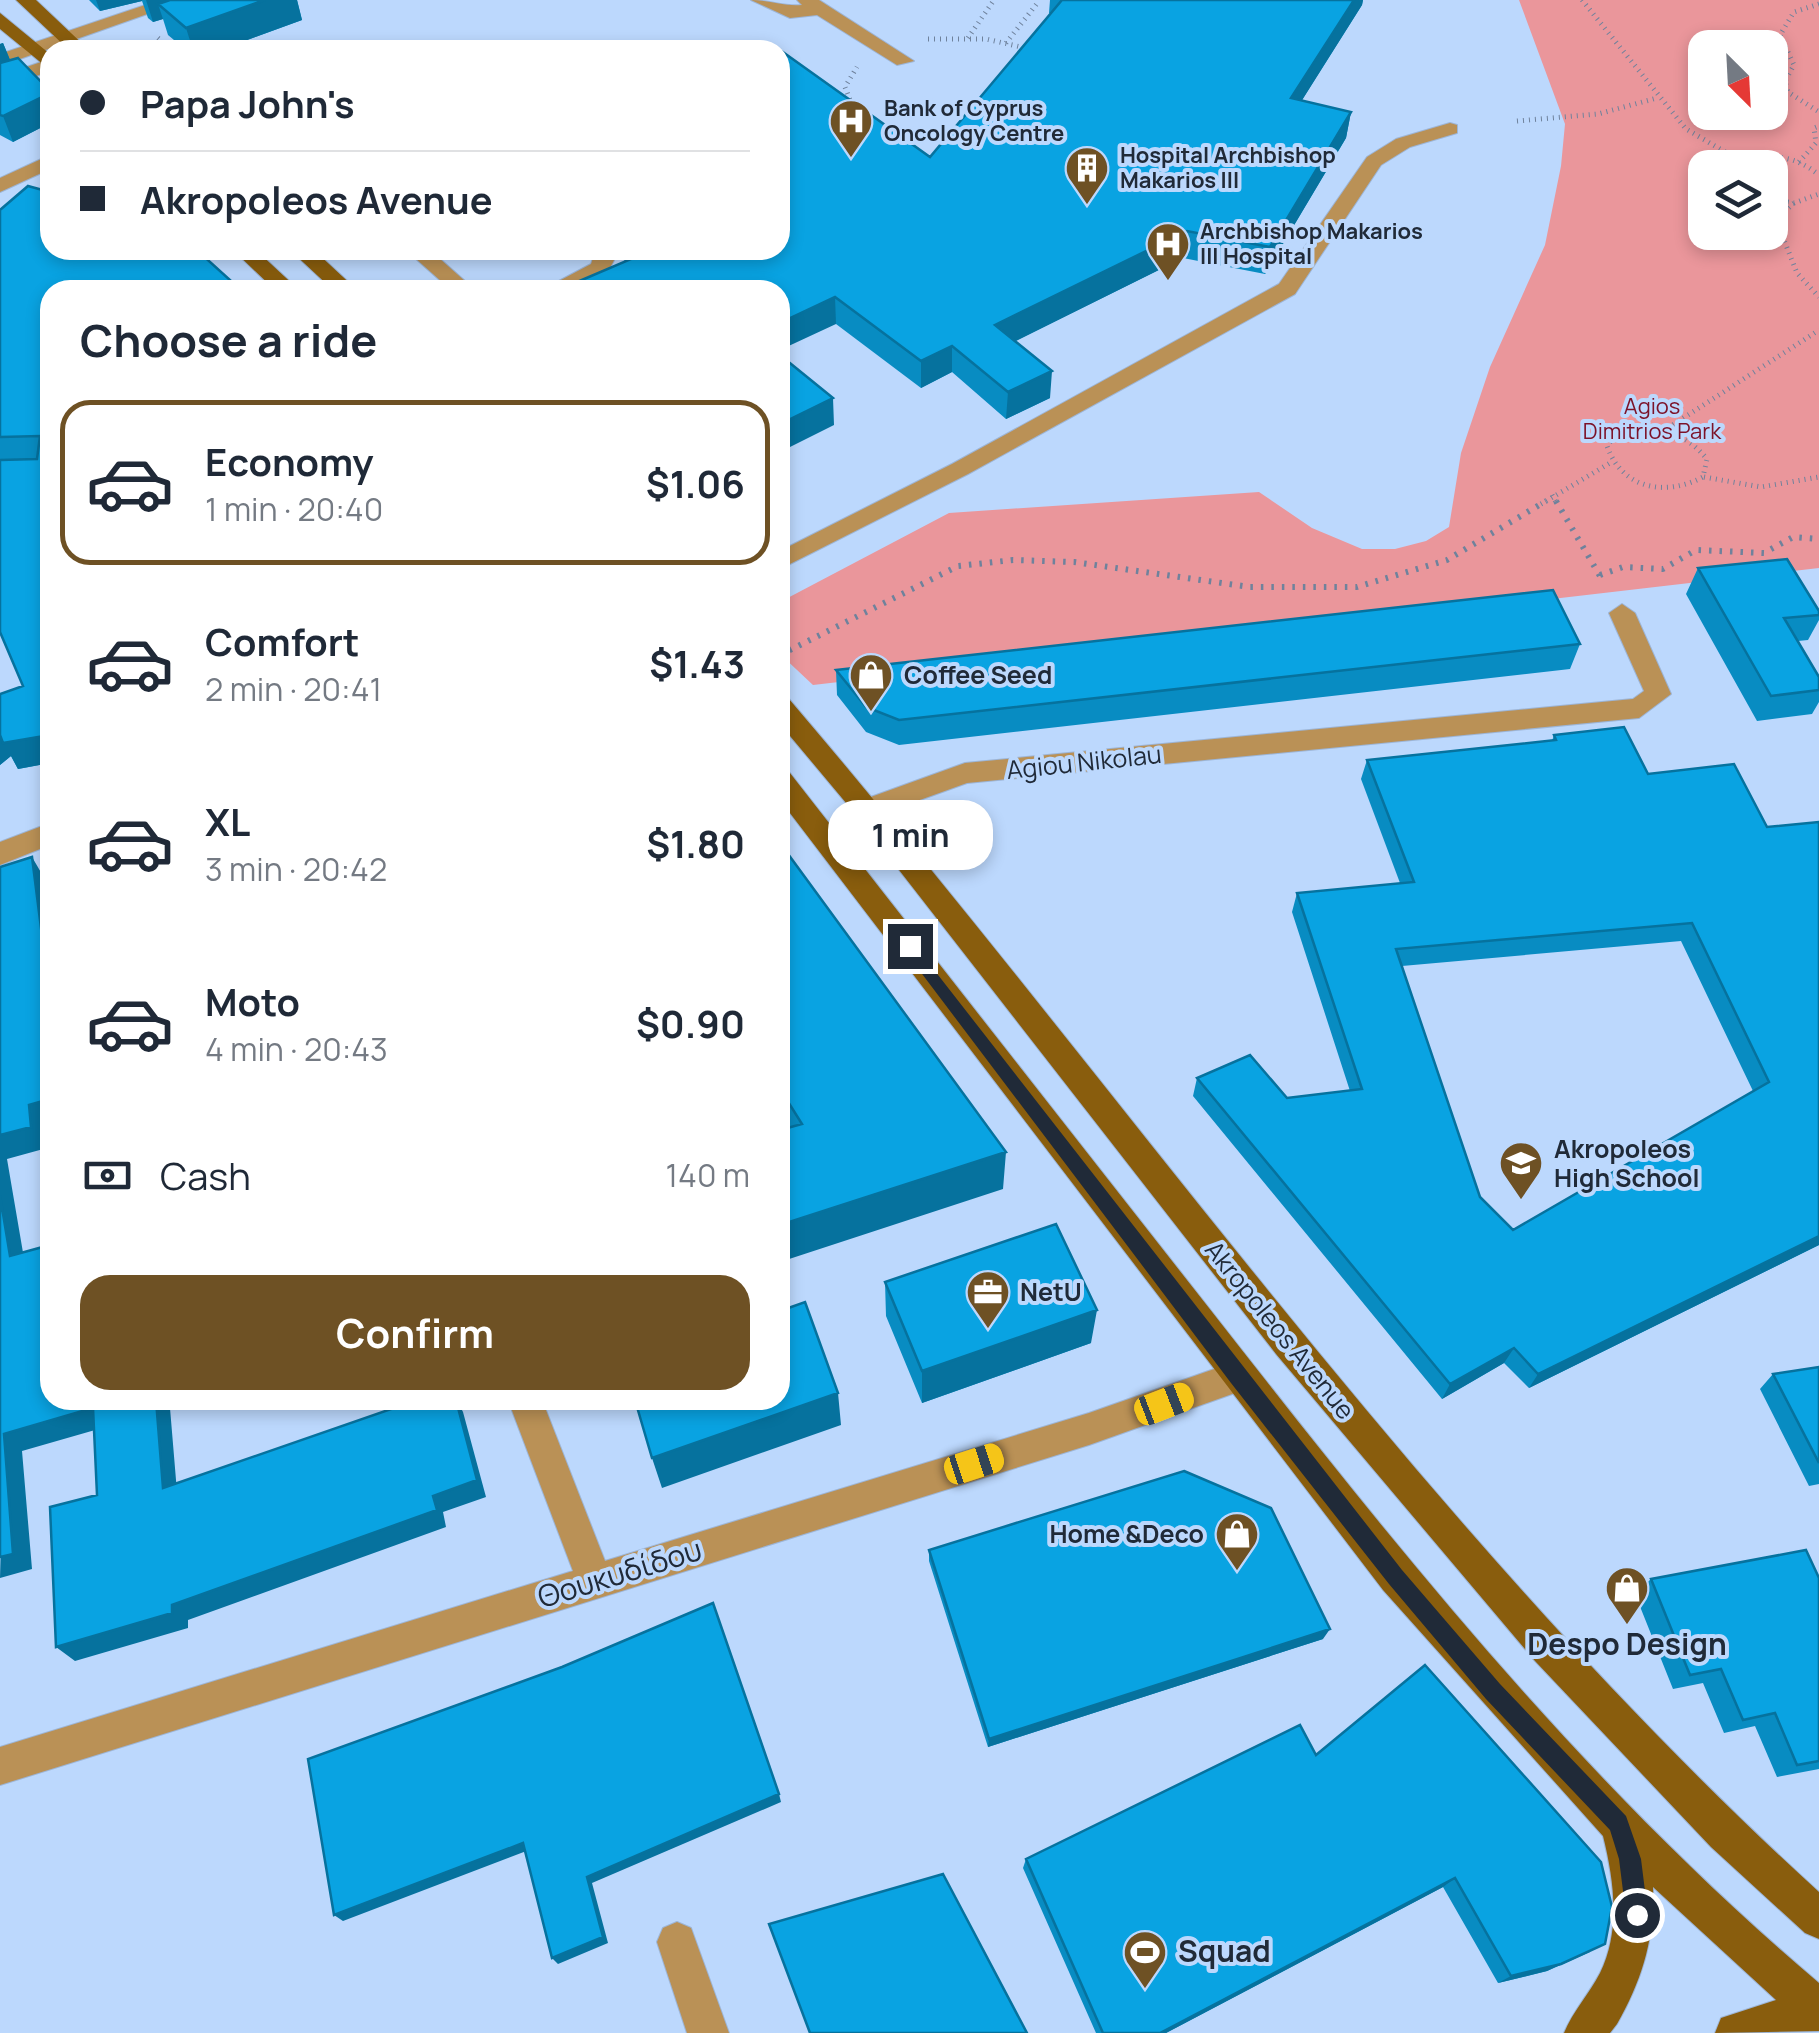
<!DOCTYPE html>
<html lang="en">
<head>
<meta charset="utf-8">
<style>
	:root { --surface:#fff; --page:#f6f6f7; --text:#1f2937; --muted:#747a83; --line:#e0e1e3; --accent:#6e5124 }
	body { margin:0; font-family:Manrope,sans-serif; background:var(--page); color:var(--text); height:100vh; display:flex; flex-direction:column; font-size:38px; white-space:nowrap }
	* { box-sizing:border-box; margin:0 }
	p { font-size:32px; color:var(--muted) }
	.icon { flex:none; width:55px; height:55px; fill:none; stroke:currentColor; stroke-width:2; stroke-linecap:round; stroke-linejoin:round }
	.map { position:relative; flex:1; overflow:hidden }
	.panel { position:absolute; left:40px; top:280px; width:750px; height:1130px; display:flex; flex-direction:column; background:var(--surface); border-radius:30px; box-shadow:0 5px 15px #0003 }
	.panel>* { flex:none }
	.banner { position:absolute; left:40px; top:40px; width:750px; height:220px; border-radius:30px; box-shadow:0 5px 15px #0003; display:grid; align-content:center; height:220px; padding:0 40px; background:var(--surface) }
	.needle { width:65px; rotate:156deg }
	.controls { position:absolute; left:1688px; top:30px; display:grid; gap:20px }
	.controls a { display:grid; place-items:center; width:100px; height:100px; border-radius:20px; background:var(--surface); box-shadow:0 5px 15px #0003; font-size:50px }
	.end { position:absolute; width:45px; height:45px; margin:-22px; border:12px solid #202a38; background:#fff; box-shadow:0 0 0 5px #fff }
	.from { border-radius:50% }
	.bubble { position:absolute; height:70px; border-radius:30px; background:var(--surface); box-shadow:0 5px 15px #0003; font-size:32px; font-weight:700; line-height:70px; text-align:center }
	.car { position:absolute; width:30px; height:60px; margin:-30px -15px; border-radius:12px; box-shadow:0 0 8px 2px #0007; background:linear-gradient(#f5c518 24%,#345 0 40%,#f5c518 0 76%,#345 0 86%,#f5c518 0) }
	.banner b { display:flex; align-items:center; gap:35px; height:95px; font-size:38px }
	.banner b+b { border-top:2px solid var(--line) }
	.banner i { width:25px; height:25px; background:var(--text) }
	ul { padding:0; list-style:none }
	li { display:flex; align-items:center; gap:30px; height:165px; margin:0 20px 15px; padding:0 20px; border:5px solid transparent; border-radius:30px }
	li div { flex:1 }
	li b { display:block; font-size:38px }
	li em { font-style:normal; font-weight:700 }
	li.current { border-color:var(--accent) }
	li>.icon { width:90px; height:90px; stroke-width:1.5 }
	h2 { padding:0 40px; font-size:45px; line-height:120px }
	.pay { display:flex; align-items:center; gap:25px; height:110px; padding:0 40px; font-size:38px }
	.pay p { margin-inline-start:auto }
	.primary-button { display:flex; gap:20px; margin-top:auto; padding:20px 40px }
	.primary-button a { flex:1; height:115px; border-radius:30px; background:var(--accent); color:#fff; font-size:40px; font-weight:700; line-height:115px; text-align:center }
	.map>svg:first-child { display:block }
</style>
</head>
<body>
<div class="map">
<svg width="1819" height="2033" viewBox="0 0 1819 2033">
	<rect width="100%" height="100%" fill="#bcd8fd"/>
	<!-- green -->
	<path fill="#ea969b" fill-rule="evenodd" d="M1519 0H1819V568L813 685 780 654V602L949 513 1259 492 1312 528 1362 549H1395L1426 541 1449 527 1461 453 1490 367 1545 245 1561 166 1565 124ZM1705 48H1770V112H1705ZM1705 168H1770V232H1705Z"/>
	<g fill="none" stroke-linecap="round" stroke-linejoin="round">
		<!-- minor casing -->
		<g stroke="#9db5d6" stroke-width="2">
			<path id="minor" d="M160 0H187L0 66V54Z
				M751 0C768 0 785 7 802 5L797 0H819L914 61 897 65 817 15 790 18Z
				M50 59V71L0 89V76Z
				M1450 123 1457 125V133L1410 147 1381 165 1295 294 968 474 780 569V551L952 464 1279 284 1367 157 1396 139Z
				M50 155V169L0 192V178Z
				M406 250H430L475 290H451Z
				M588 250H610L615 258C604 286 569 290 542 290L591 264 593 258Z
				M1622 604 1635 613 1671 694 1639 718 967 783 867 819 853 809 857 802 965 763 1633 699 1644 691 1609 613Z
				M50 823V845L0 865V842Z
				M1237 1361 1249 1366 1254 1377 1249 1388 1089 1445 0 1785V1747L573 1571 508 1400H542L605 1561 1089 1413Z
				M677 1922 691 1928 729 2033H687L657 1942 663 1928Z"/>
		</g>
		<!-- major casing -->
		<g stroke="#9db5d6" stroke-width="2">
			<path id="major" d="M16 0H36L89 50H69Z
				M0 13 50 54V70L0 29Z
				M233 250H256L299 290H275Z
				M290 250H314L357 290H333Z
				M780 696 789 699C1130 1098 1429 1537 1819 1892V1939L1805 1933 1711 1847 1535 1661 1276 1354 857 816 780 724Z
				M780 770 790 773C929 951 1069 1130 1209 1308 1399 1551 1582 1782 1819 1983V2031L1715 2033 1721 2018 1776 2000 1653 1887C1655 1938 1642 1980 1617 2024L1610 2033H1564C1573 2011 1589 1994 1600 1973 1621 1931 1614 1880 1603 1836L1383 1590 780 800Z"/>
		</g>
		<!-- path-far1 -->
		<path stroke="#6f829c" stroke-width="5" stroke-dasharray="1 5" stroke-linecap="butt" d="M1582 0 1686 129 1744 163
			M1819 4 1794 12 1780 35 1794 65 1785 81 1788 92 1819 112
			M158 38 172 50
			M968 38 994 0
			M928 39H986L1030 49
			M1006 43 1039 1
			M386 50 404 43
			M852 105 845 87 857 67
			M1517 121 1598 114 1657 98
			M894 135 946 143
			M1799 162 1816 143 1814 128 1819 126
			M1742 168C1767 150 1796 156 1819 175
			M1770 199 1794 203 1819 194
			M1794 203 1776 220 1797 273 1819 297
			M1640 426C1668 429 1689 437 1707 459L1703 477C1665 497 1622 489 1607 446L1618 432Z
			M1668 428 1819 330
			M1704 477 1761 487 1819 477
			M1552 495 1557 504
			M1541 504 1610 463"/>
		<!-- path -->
		<path stroke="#6f829c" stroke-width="6" stroke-dasharray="2.5 8" stroke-linecap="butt" d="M1556 501 1600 576
			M1600 575 1623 567 1663 569 1696 550 1764 553 1793 537 1819 539
			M780 655 958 566 1013 560 1074 562 1250 587H1357L1447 560 1546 501"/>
		<!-- minor -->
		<use href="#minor" fill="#ba9156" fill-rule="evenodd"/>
		<!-- major -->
		<use href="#major" fill="#895d0d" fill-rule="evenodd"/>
	</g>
	<!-- wall -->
	<path fill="#088cc2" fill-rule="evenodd" d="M89 0H146L152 16 146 0H297L302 20 220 50H186L168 35 163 19 153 22 148 18 142 1 100 11Z
		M1050 0H1363L1362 5 1302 100 1351 112 1346 138 1265 274 1183 258 1015 341 1050 398 1006 419 952 372 921 388 836 324 780 290H564L563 288 625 261 611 250H780L930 157 1051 13H1049Z
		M3 43 10 60 50 91V123L13 142 0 135V44Z
		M0 210 50 290V763L18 769 11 756 0 765V694L23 686 0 632Z
		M1698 568 1819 611V620L1808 640 1798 641 1819 677V702L1812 714 1757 721 1686 594Z
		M1580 644 1570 669 899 745 866 732 837 695 836 670Z
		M1554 735 1648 774 1767 827 1819 822V1245L1529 1388 1504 1363 1442 1399 1193 1096 1197 1078 1287 1098 1350 1091 1292 912 1297 893 1400 883 1361 779 1367 760 1552 741ZM1681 941 1753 1091 1513 1230 1480 1197 1402 966Z
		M780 843 1003 1189 785 1129 780 1121Z
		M885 1282 1091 1343 922 1403 886 1316Z
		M1819 1367V1484L1809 1486 1760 1389 1773 1374Z
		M929 1550 1323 1639 988 1747 929 1561Z
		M1819 1578V1769L1777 1777 1755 1726 1724 1733 1703 1683 1673 1689 1635 1594 1651 1579Z
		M1316 1755 1590 1952 1547 1971 1498 1983 1443 1887 1166 2033H1096L1023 1868 1026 1859Z"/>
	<!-- shaded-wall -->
	<path fill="#06729e" d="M96 0H142V1L100 11Z
		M146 0H212L158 4 163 19 153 22Z
		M265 0H297L302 20 220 50H193L186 28Z
		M1354 0H1363L1362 5 1287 124 1291 98Z
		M3 43 13 67 0 73V44Z
		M50 93V123L13 142 3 116Z
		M1351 112 1346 138 1265 274 1270 247Z
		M1187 231 1183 258 994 352 995 325Z
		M835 297 836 324 780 350V323Z
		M952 346V372L921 388V361Z
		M1052 371 1050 398 1006 419 1008 392Z
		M833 398 834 425 780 452V424Z
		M0 733 50 735V763L18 769 11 756 0 765Z
		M32 857 46 881 50 909V999Z
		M50 1099V1125L45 1127 47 1148 7 1159 27 1276 10 1256 0 1196V1135L29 1105Z
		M1006 1152 1003 1189 780 1262V1225Z
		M1819 1236V1245L1529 1388 1538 1374Z
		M1097 1310 1091 1343 922 1403V1371Z
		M1514 1348 1504 1363 1442 1399 1450 1384Z
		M838 1393 841 1425 662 1488 652 1458Z
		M156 1400H198L170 1408 178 1504 163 1488Z
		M456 1400H457L463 1412 486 1497 443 1512 446 1527 188 1620V1628L75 1661 56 1647 172 1605Z
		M93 1408 109 1426 22 1451 32 1569 0 1578 4 1434Z
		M1330 1629 1323 1639 988 1747 989 1739Z
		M779 1794 781 1802 592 1883 608 1943 558 1964 552 1958 587 1877Z
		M523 1843 529 1850 343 1921 334 1915Z
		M1455 1878 1443 1887 1166 2033H1160Z
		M1605 1944 1547 1971 1498 1983 1511 1976Z"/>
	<!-- building -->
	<path fill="#09a3e2" stroke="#06729e" stroke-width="2.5" fill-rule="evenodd" d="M170 0H265L186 28 158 4Z
		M1062 0H1354L1291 98 1351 112 1270 247 1187 231 995 325 1052 371 1008 392 952 346 921 361 835 297 780 323V290H565L563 288 645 253 642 250H780V50H778H780L930 157Z
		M18 58 50 91V93L3 116 0 115V63Z
		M28 186 50 192V250H192L199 252 241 290H50V735L3 743 0 735V694L23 686 0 632V460L37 459 40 436 0 437V210Z
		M780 355 833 398 780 424Z
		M1787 559 1819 611V615L1784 618 1819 677V690L1771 696 1698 568Z
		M1553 590 1580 644 899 720 866 707 836 670Z
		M1624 727 1648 774 1734 764 1767 827 1819 822V1236L1538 1374 1514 1348 1450 1384 1197 1078 1250 1055 1287 1098 1362 1089 1297 893 1414 882 1367 760 1556 740 1554 735ZM1692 923 1769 1082 1513 1230 1480 1197 1396 949Z
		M780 843 1006 1152 780 1225V1130L802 1124 780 1089Z
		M32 857 50 999V1099L29 1105 31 1127 0 1135V867Z
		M0 1196 10 1256 50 1245V1400H156L163 1488 417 1400H456L477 1480 433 1496 437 1510 172 1605V1613L56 1647 50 1507 97 1495 93 1408 4 1434 13 1554 0 1557Z
		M1056 1224 1097 1310 922 1371 885 1282Z
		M805 1302 838 1393 652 1458 635 1400H780V1311Z
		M1819 1367V1463L1773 1374Z
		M1184 1471 1271 1508 1330 1629 989 1739 929 1550Z
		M1806 1550 1819 1578V1761L1797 1765 1775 1713 1743 1720 1721 1669 1690 1675 1651 1579Z
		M713 1603 779 1794 587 1877 603 1937 552 1958 523 1843 334 1915 308 1759 562 1667Z
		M1425 1665 1601 1862 1612 1907 1605 1944 1561 1964 1511 1976 1455 1878 1160 2033H1103L1026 1859 1300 1725 1316 1755Z
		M943 1874 1027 2033H810L769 1924Z"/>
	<!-- route -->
	<path fill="#202a38" d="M910 939 1402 1570 1500 1684 1626 1816 1641 1859 1648 1915 1644 1923H1629L1626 1915 1619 1859 1610 1830 1486 1699 1389 1584 1231 1383 904 950V941Z"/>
	<!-- icons -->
	<defs>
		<g id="hospital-pin" transform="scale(2.25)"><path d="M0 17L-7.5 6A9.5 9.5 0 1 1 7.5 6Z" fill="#6e5124" stroke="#bcd8fd"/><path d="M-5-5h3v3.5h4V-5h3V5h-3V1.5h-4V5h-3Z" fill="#fff"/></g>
		<g id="building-pin" transform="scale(2.25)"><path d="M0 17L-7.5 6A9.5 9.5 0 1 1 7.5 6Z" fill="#6e5124" stroke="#bcd8fd"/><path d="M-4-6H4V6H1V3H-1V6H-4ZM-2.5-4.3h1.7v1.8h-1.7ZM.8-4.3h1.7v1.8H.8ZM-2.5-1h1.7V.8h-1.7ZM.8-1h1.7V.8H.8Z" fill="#fff"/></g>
		<g id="shop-pin" transform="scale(2.25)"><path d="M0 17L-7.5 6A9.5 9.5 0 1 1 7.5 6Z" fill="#6e5124" stroke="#bcd8fd"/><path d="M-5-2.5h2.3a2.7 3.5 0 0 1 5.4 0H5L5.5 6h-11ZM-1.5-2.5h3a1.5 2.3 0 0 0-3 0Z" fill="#fff"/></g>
		<g id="school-pin" transform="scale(2.25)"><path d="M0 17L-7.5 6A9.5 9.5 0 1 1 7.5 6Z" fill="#6e5124" stroke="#bcd8fd"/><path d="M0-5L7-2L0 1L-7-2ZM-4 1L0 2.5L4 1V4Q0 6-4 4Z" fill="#fff"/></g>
		<g id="office-pin" transform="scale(2.25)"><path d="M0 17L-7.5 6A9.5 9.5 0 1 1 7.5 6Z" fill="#6e5124" stroke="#bcd8fd"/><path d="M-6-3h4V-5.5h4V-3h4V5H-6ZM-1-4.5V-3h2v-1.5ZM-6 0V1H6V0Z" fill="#fff"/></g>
		<g id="stadium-pin" transform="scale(2.25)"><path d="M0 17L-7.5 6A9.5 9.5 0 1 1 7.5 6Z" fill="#6e5124" stroke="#bcd8fd"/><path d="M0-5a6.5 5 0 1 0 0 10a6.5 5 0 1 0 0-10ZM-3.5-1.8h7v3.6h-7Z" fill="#fff"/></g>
	</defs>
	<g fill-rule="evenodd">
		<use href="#hospital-pin" x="851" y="121"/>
		<use href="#building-pin" x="1087" y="168"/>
		<use href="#hospital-pin" x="1168" y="244"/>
		<use href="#shop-pin" x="871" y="675"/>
		<use href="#school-pin" x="1521" y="1163"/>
		<use href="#office-pin" x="988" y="1292"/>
		<use href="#shop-pin" x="1237" y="1534"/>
		<use href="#shop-pin" x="1627" y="1588"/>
		<use href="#stadium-pin" x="1145" y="1952"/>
	</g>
	<g text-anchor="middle" stroke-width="8" stroke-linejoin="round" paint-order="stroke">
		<!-- far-poi labels -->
		<g font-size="22" font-weight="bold" fill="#202a38" stroke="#bcd8fd" text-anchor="start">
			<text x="884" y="116">Bank of Cyprus<tspan x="884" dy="25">Oncology Centre</tspan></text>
			<text x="1120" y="163">Hospital Archbishop<tspan x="1120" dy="25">Makarios III</tspan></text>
			<text x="1200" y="239">Archbishop Makarios<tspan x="1200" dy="25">III Hospital</tspan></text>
		</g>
		<!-- far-park labels -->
		<g font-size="22" fill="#7c1229" stroke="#bcd8fd">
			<text x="1652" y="414">Agios<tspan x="1652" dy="25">Dimitrios Park</tspan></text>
		</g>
		<!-- poi labels -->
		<g font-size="25" font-weight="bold" fill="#202a38" stroke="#bcd8fd" text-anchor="start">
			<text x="904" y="684">Coffee Seed</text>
			<text x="1554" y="1158">Akropoleos<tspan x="1554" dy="29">High School</tspan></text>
			<text x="1020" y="1301">NetU</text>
			<text x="1204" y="1543" text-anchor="end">Home &amp;Deco</text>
		</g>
		<!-- street labels -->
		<g font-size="25" fill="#202a38" stroke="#bcd8fd">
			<text transform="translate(1084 762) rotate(-6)" y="9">Agiou Nikolau</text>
			<text transform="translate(1280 1330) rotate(51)" y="9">Akropoleos Avenue</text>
		</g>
		<!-- near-street labels -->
		<g font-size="30" fill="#202a38" stroke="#bcd8fd">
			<text transform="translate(620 1574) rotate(-17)" y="10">Θουκυδίδου</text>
		</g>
		<!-- near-poi labels -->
		<g font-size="30" font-weight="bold" fill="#202a38" stroke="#bcd8fd">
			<text x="1627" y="1655">Despo Design</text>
			<text x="1178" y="1962" text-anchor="start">Squad</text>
		</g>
	</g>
</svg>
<div class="controls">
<a><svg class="needle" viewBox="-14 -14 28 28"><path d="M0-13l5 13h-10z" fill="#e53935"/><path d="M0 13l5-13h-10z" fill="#747a83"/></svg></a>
<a><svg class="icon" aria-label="layers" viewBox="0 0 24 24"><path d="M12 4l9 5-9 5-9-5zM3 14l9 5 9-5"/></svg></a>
</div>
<i class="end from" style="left:1637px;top:1915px"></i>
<i class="end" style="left:910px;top:946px"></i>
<div class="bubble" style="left:828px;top:800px;width:165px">1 min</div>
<i class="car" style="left:1164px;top:1404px;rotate:69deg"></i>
<i class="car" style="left:974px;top:1464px;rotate:72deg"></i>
<div class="banner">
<b><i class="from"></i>Papa John's</b>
<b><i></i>Akropoleos Avenue</b>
</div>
<section class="panel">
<h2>Choose a ride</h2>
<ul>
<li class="current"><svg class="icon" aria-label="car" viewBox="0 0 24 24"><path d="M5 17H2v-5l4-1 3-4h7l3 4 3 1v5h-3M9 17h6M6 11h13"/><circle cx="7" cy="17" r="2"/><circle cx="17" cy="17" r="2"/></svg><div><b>Economy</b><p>1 min · 20:40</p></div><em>$1.06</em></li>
<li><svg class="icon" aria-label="car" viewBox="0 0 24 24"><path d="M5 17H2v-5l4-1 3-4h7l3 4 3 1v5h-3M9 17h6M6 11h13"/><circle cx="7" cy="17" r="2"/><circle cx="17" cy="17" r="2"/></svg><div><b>Comfort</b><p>2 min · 20:41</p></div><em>$1.43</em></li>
<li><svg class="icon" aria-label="car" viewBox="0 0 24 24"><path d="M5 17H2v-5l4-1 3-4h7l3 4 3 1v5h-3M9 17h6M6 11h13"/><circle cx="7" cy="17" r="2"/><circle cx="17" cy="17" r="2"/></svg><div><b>XL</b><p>3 min · 20:42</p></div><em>$1.80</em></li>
<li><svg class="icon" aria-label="car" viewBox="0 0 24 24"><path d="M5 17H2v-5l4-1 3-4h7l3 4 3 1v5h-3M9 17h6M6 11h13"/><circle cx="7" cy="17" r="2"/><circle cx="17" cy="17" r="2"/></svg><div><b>Moto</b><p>4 min · 20:43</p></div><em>$0.90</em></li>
</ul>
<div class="pay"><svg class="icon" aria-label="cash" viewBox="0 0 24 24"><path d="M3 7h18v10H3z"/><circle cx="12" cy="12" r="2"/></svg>Cash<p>140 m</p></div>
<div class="primary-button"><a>Confirm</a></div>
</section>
</div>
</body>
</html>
